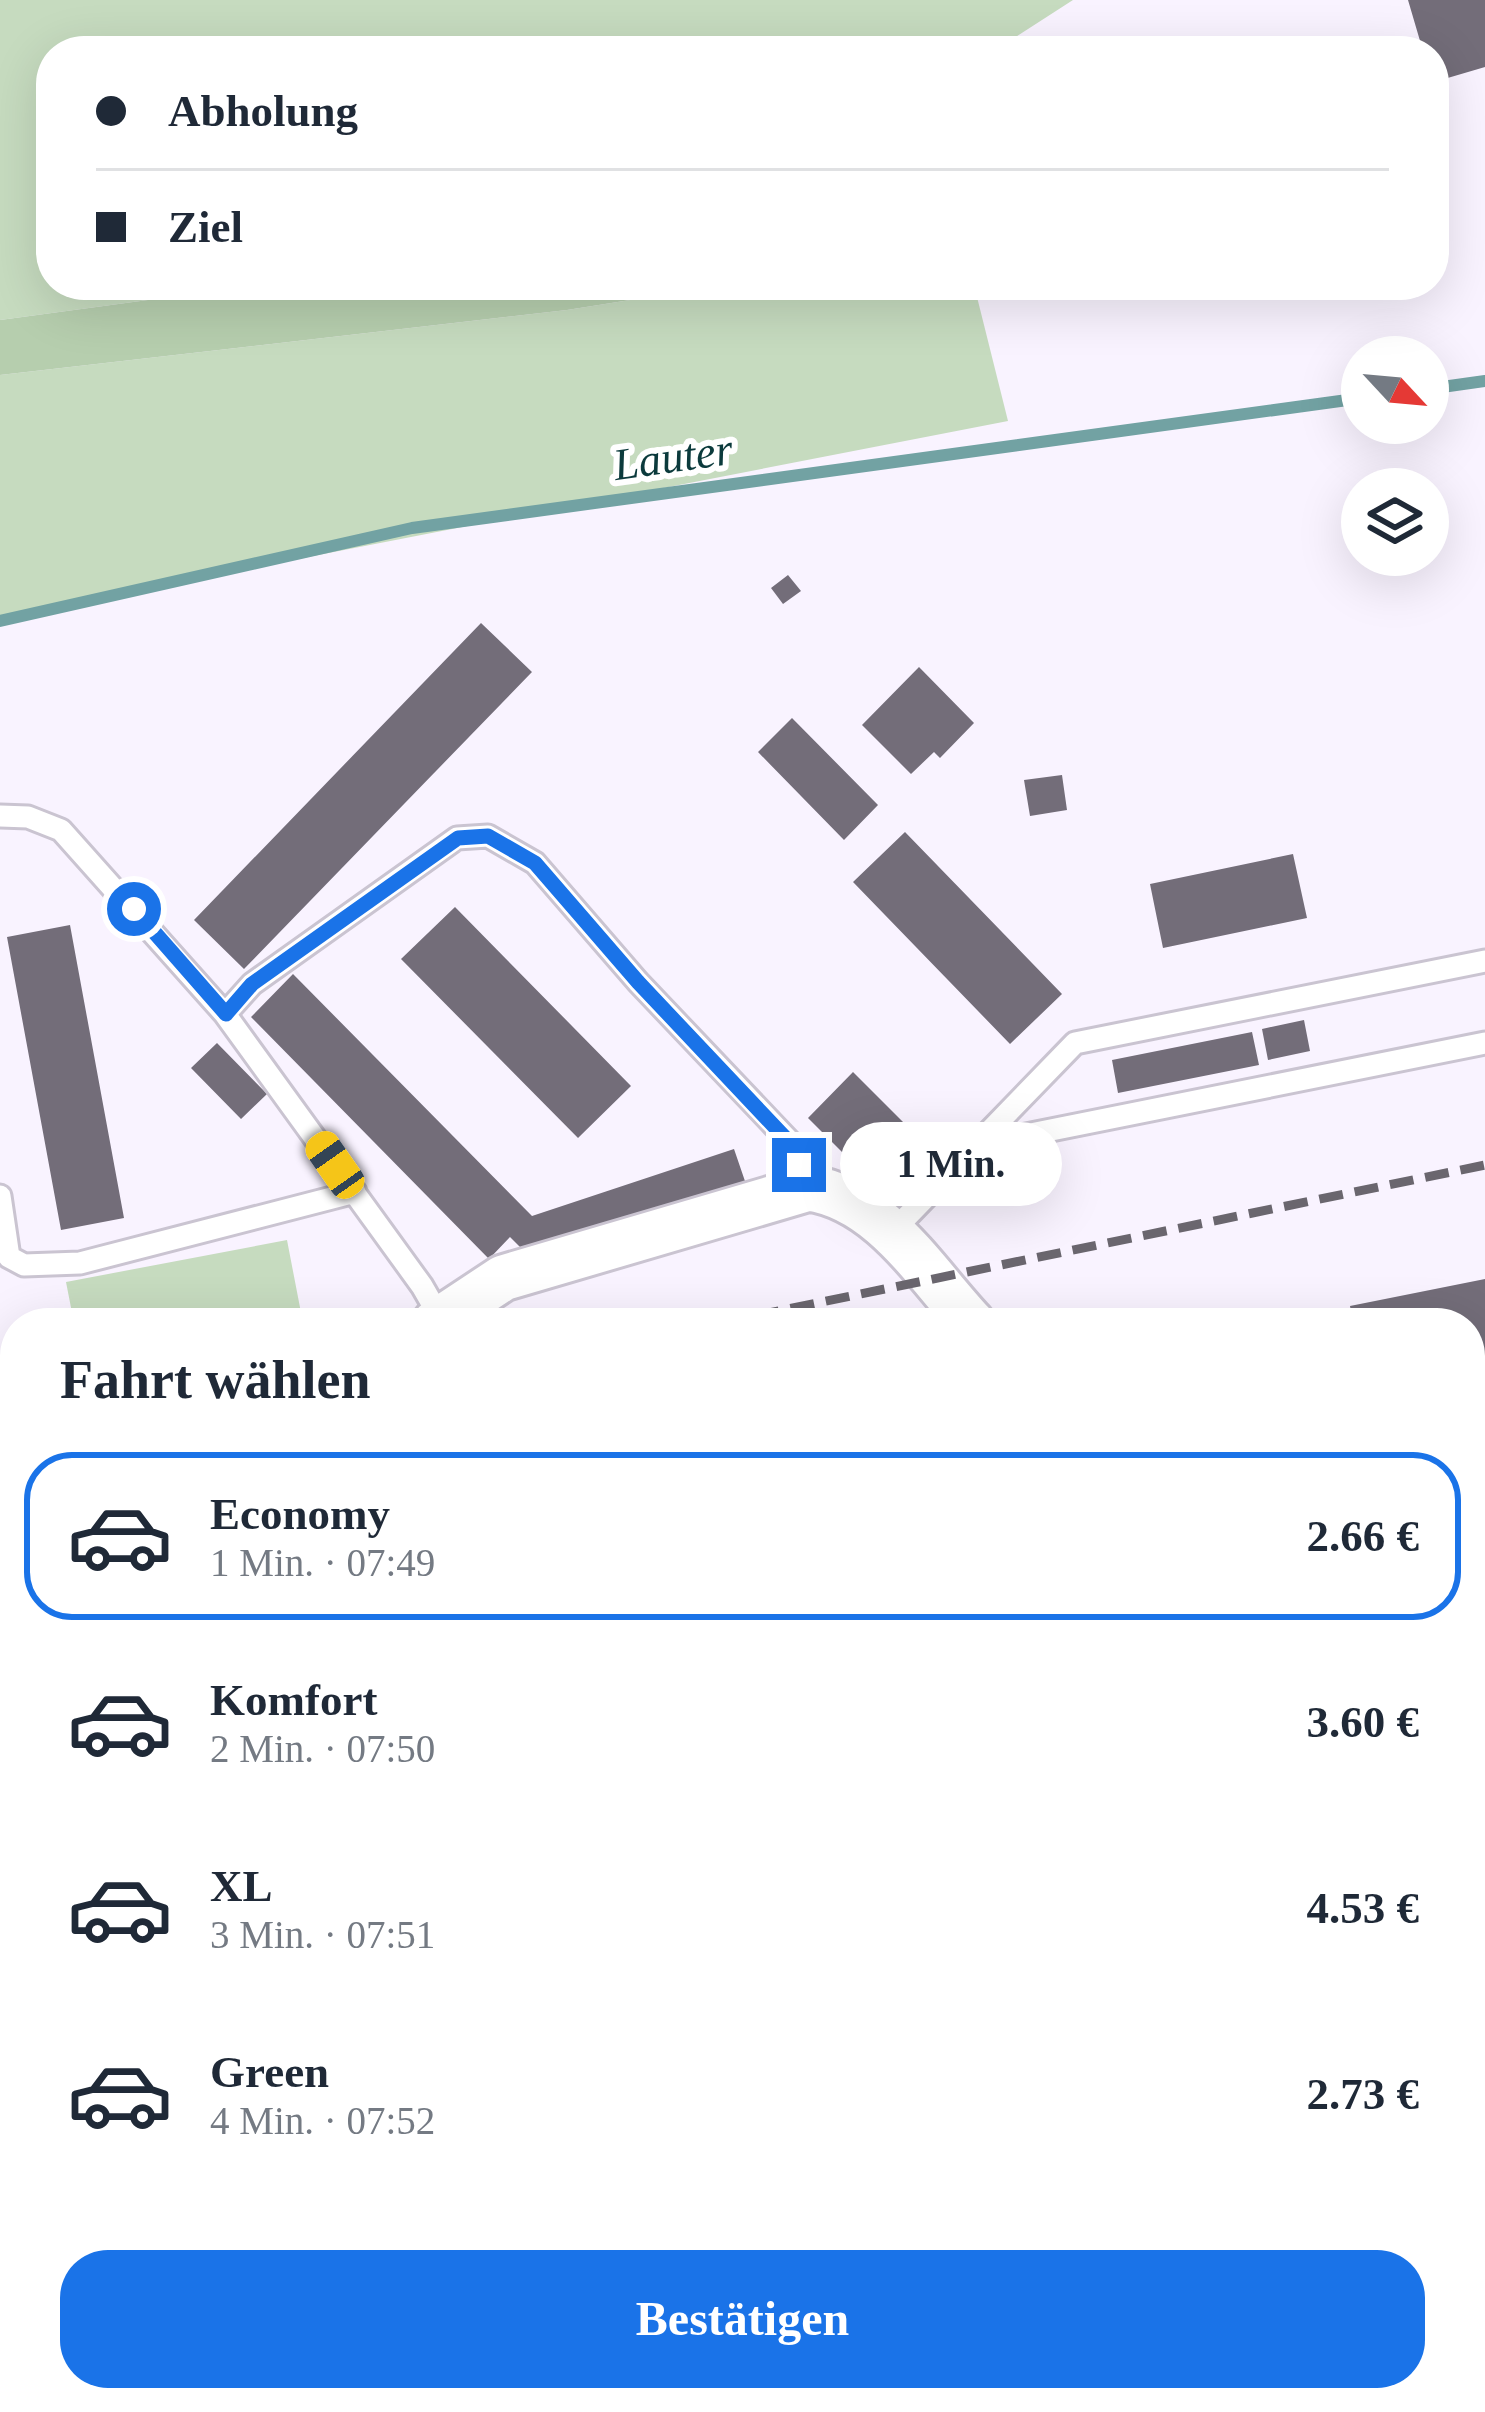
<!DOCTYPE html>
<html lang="de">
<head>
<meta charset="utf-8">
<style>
	:root { --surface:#fff; --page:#f6f6f7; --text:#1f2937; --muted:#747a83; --line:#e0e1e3; --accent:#1a73e8 }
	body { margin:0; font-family:"Times New Roman",serif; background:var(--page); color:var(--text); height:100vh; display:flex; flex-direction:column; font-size:45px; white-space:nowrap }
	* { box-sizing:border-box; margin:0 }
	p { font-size:39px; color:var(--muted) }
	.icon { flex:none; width:66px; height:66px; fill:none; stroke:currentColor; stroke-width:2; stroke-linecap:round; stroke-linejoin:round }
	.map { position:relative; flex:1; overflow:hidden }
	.drawer { position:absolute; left:0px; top:1308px; width:1485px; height:1104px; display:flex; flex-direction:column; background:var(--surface); border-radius:48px 48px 0 0; box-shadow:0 12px 48px #0002 }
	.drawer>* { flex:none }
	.banner { position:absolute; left:36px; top:36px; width:1413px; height:264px; border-radius:48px; box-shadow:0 12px 48px #0002; display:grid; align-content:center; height:264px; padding:0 60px; background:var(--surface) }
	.needle { width:78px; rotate:116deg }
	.fabs { position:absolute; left:1341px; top:336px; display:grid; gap:24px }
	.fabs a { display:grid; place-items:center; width:108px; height:108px; border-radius:50%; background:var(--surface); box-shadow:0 12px 48px #0002; font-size:60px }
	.end { position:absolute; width:54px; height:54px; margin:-27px; border:15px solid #1a73e8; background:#fff; box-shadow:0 0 0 6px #fff }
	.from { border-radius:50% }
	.bubble { position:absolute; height:84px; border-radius:42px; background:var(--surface); box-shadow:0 12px 48px #0002; font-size:39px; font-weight:800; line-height:84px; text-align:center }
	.car { position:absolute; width:36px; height:72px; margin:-36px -18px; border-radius:15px; box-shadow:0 0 9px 3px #0007; background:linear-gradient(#f5c518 24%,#345 0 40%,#f5c518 0 76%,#345 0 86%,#f5c518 0) }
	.banner b { display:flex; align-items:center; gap:42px; height:114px; font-size:45px }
	.banner b+b { border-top:3px solid var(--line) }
	.banner i { width:30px; height:30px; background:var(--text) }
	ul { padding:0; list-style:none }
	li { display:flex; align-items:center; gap:36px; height:168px; margin:0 24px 18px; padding:0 36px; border:6px solid transparent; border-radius:48px }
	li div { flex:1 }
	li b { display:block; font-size:45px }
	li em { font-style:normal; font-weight:800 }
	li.current { border-color:var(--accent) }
	li>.icon { width:108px; height:108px; stroke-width:1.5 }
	h2 { padding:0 60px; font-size:54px; line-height:144px }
	.primary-button { display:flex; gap:24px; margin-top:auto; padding:24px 60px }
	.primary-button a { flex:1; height:138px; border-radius:48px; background:var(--accent); color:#fff; font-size:48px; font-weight:800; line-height:138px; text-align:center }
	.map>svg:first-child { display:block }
</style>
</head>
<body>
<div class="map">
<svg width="1485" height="2412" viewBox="0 0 1485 2412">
	<rect width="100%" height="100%" fill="#f9f3ff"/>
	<!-- green -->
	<path fill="#c6dbbf" d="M0 0H1073L994 51H51V285H225L207 292 0 320Z
		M725 285H974L1008 421 0 617V375L567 310Z
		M287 1240 303 1323H74L66 1282Z"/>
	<!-- forest -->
	<path fill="#b6ceae" d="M225 285H725L567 310 0 375V320L207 292Z"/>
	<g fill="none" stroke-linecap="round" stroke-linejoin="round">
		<!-- stream -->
		<path stroke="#72a2a3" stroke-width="12" d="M1428 389 1485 381
			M0 621 412 528 1362 398"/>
	</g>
	<!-- building -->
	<path fill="#736d79" d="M1408 0H1485V67L1434 82V51H1423Z
		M788 575 801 591 783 604 771 588Z
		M481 623 532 672 244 969 194 920Z
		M919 667 974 723 940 758 934 752 911 774 862 725Z
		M792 718 878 805 844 840 758 752Z
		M1062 775 1067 810 1030 816 1024 780Z
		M905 832 1062 994 1010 1044 853 882Z
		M1293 854 1307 918 1163 948 1150 884Z
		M455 907 631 1086 578 1138 401 959Z
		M70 925 124 1218 61 1230 7 937Z
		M293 974 532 1216 734 1149 747 1187 528 1255 510 1237 489 1259 251 1017Z
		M1304 1020 1310 1051 1268 1060 1262 1029Z
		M1252 1032 1259 1065 1118 1093 1112 1060Z
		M217 1043 267 1094 241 1119 191 1068Z
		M853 1072 916 1135 871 1181 808 1118Z
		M1485 1279V1468L1470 1471V1323H1353L1350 1306Z
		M15 1356V1394L0 1397V1359Z
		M1470 1614 1483 1629 1470 1640Z
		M1470 1703 1485 1717V1816L1470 1802Z
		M0 1773H15V1840H0Z
		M1470 1915 1485 1927V2015L1470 2033Z
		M1485 2369V2412H1446L1440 2405 1450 2397H1470V2381Z
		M430 2397H462L466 2412H437Z
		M599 2397H652L653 2401 670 2397 675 2412H586L582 2403Z
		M719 2397H765V2398L724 2412Z
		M1013 2406 1117 2407V2412H1013Z"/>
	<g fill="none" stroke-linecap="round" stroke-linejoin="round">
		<!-- lane casing -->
		<g stroke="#cac4d1" stroke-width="27">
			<path id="lane" d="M0 816 28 817 61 830 225 1014
				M981 1144 1485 1043
				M0 1196 9 1257 24 1265 80 1263 355 1192
				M892 1232 1075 1043 1485 961
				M441 1319 422 1286 225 1014 252 984 457 838 488 836 535 863 638 982 789 1141 809 1188"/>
		</g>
		<!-- street casing -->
		<g stroke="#cac4d1" stroke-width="51">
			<path id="street" d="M435 1323 503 1278 809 1188C882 1199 925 1273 972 1323
				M1470 1849 1485 1862
				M0 2203 15 2198
				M1470 2241 1485 2253
				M850 2397 854 2412"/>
		</g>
		<!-- secondary casing -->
		<g stroke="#cac4d1" stroke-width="69">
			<path id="secondary" d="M1470 1549 1485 1546
				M0 1748H15"/>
		</g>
		<!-- lane -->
		<use href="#lane" stroke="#fff" stroke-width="21"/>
		<!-- street -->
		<use href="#street" stroke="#fff" stroke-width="45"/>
		<!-- secondary -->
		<use href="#secondary" stroke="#fff" stroke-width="63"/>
		<!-- rail -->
		<path stroke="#6a666e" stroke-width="9" stroke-dasharray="24 12" stroke-linecap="butt" d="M720 1323 1485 1165
			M0 1463 15 1460"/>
	</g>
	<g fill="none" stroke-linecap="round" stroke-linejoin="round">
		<!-- route -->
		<path stroke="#1a73e8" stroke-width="15" d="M134 909 226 1014 252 984 458 838 488 836 535 863 638 982 789 1142 799 1165"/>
	</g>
	<g text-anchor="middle" stroke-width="12" stroke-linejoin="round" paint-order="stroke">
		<!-- water labels -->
		<g font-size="45" font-style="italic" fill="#0b3a3c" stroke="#fff">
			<text transform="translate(673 456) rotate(-8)" y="16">Lauter</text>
		</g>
	</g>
</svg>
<div class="fabs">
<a><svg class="needle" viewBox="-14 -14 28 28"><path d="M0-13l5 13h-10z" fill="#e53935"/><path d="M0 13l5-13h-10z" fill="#747a83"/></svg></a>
<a><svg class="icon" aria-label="layers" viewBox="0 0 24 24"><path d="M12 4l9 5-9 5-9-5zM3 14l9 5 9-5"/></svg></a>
</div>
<i class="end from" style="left:134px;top:909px"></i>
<i class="end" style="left:799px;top:1165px"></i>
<div class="bubble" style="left:840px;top:1122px;width:222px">1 Min.</div>
<i class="car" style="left:335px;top:1165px;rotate:325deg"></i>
<div class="banner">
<b><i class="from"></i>Abholung</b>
<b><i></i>Ziel</b>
</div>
<section class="drawer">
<h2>Fahrt wählen</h2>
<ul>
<li class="current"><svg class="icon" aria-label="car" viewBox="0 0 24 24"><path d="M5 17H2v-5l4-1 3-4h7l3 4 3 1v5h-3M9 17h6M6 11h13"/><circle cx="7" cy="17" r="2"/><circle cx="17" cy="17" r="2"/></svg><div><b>Economy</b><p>1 Min. · 07:49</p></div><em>2.66 €</em></li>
<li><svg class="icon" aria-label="car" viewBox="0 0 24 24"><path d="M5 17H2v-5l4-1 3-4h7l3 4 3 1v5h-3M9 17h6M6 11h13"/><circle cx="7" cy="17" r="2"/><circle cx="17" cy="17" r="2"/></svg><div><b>Komfort</b><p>2 Min. · 07:50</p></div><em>3.60 €</em></li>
<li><svg class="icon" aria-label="car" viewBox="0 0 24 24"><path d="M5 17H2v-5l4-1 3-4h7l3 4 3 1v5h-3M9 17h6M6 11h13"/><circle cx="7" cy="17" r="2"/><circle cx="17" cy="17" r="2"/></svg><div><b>XL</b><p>3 Min. · 07:51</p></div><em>4.53 €</em></li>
<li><svg class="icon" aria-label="car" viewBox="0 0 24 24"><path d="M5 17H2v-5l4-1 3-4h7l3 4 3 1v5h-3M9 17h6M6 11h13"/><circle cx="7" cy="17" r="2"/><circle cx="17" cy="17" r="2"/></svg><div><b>Green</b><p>4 Min. · 07:52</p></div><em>2.73 €</em></li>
</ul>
<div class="primary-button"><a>Bestätigen</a></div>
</section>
</div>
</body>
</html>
